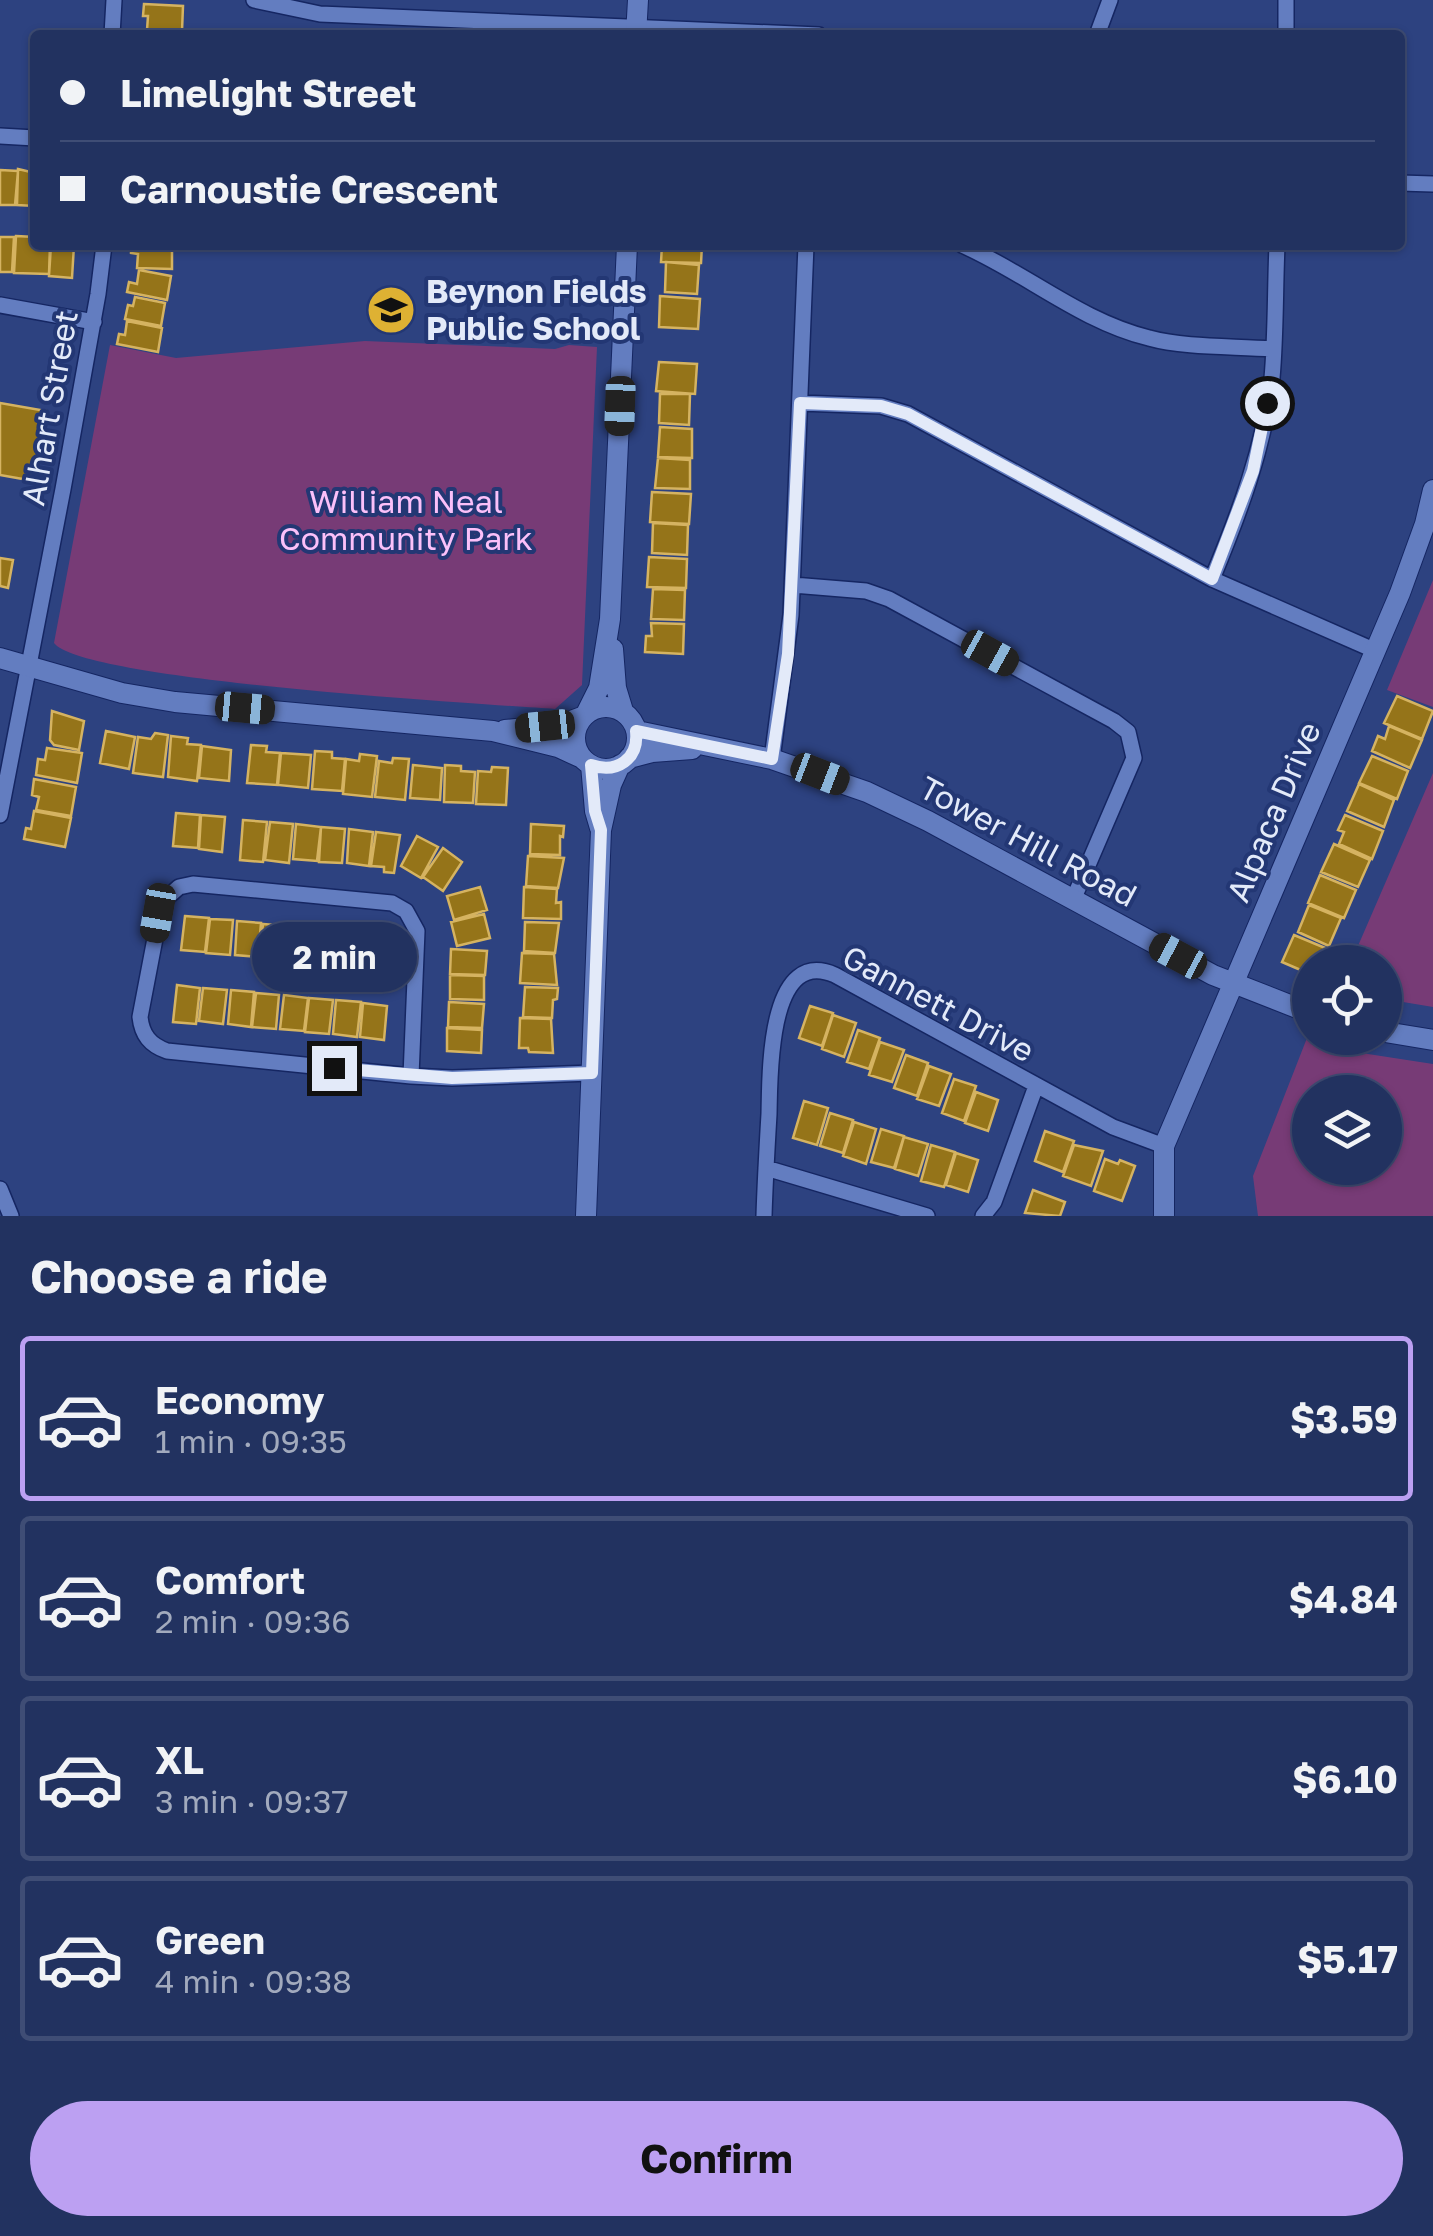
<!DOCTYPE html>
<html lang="en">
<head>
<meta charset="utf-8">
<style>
	:root { --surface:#223260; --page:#2a3a66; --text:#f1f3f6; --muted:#a2aabd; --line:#3f4d75; --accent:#bca0f2 }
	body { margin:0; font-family:"Golos Text",sans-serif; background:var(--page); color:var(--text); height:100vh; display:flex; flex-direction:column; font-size:38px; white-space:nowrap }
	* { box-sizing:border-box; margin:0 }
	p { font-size:32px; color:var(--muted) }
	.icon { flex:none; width:55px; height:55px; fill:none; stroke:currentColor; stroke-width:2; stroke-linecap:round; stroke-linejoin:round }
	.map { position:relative; height:1216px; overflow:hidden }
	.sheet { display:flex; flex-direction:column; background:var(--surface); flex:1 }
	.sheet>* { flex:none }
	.banner { position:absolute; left:30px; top:30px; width:1375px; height:220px; border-radius:10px; box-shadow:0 2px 8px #0004,0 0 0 2px var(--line); display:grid; align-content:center; height:220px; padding:0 30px; background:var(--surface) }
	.fabs { position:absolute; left:1292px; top:945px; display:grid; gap:20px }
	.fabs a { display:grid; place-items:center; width:110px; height:110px; border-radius:50%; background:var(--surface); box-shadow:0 2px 8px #0004,0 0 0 2px var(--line); font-size:50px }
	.end { position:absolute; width:45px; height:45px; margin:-22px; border:12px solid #e3eaf9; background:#111; box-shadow:0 0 0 5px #111 }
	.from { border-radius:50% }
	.bubble { position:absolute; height:70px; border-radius:35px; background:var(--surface); box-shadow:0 2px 8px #0004,0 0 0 2px var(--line); font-size:32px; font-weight:700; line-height:70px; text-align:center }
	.car { position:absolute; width:30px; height:60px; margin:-30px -15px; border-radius:12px; box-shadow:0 0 8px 2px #0007; background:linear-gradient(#222 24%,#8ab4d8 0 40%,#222 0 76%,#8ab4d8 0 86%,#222 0) }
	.banner b { display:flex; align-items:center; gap:35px; height:95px; font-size:38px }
	.banner b+b { border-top:2px solid var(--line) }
	.banner i { width:25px; height:25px; background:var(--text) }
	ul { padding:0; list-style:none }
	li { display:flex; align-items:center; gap:30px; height:165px; margin:0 20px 15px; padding:0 10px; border:5px solid var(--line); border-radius:10px }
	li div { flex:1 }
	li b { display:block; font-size:38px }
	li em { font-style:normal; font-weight:700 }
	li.current { border-color:var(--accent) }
	li>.icon { width:90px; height:90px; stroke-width:1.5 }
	h2 { padding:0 30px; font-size:45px; line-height:120px }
	.action { display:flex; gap:20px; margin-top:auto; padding:20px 30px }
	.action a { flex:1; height:115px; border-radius:60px; background:var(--accent); color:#111; font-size:40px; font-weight:700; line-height:115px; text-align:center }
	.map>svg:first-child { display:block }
</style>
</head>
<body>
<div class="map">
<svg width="1433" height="1216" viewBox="0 0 1433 1216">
	<rect width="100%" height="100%" fill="#2d4280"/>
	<!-- green -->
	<path fill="#773b76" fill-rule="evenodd" d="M365 341 555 349 569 345 597 347 582 685 555 709C485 704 83 681 54 643L110 345 176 358Z
		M1433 580V707L1387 690Z
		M1433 773V1007L1385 999V962H1351Z
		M1307 1038 1368 1054 1433 1064V1216H1258L1253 1176ZM1310 1092H1385V1168H1310Z"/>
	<!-- building -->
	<path fill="#957419" stroke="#d5b361" stroke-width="2.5" d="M144 4 183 6 182 31 147 30 148 16H143Z
		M18 169 35 173V206L17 205Z
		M0 170 18 171 15 205H0Z
		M16 236 35 237V245H50L49 274 14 273Z
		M0 237H14L12 272H0Z
		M51 245H74L72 278 49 276Z
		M131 245H172V269L137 268 138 254 131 253Z
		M662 245H702L701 263 661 262Z
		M666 262 699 265 697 294 665 292Z
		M139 270 171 276 167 300 127 292 129 282 137 284Z
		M660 296 700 299 698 329 659 327Z
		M135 297 165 303 161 326 125 319 128 305 133 306Z
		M127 321 162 328 158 352 117 344 119 334 125 335Z
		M659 362 697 364 695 394 656 391Z
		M660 394H690L689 425 659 423Z
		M0 403 46 411 34 481 0 475Z
		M660 427 692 429V458L658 457Z
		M658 458 690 460V489L655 488Z
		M652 492 691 494 689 524 650 522Z
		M653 523 688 525 687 555 652 553Z
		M649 557 687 559 686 588 647 587Z
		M0 558 13 560 8 588 0 586Z
		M653 589 685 590 684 620 651 619Z
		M651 623 684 624 683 654 645 652 646 636H652Z
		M1397 696 1433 711 1422 739 1384 723Z
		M52 711 84 721 79 750 54 745 50 740Z
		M1389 726 1422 740 1410 768 1372 751 1378 736 1385 739Z
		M106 731 135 737 129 769 100 763Z
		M155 733 168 735 163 777 133 773 138 737 151 739Z
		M171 736 188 738 187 744 201 745 197 781 168 777Z
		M251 745 267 746 266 752 280 753 277 785 247 783Z
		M202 746 231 750 229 781 199 778Z
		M47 748 82 753 77 783 36 775 38 759 45 760Z
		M315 751 332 752V758L345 759 342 791 312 789Z
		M281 753 311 755 308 788 278 785Z
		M360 754 377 756 372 797 343 794 346 759 359 761Z
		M1372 756 1408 771 1397 799 1359 783Z
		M393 758 409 759 405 800 375 797 379 761 392 763Z
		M413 765 442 768 440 800 410 798Z
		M445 765 461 766V771L475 772 473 803 444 802Z
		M492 767 508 768 506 805 476 804 478 771 491 772Z
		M34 779 76 787 71 816 36 810 39 797 32 795Z
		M1359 784 1394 800 1384 827 1347 811Z
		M34 811 71 818 65 847 24 839 26 828 31 829Z
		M176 813 200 815 198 848 173 846Z
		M201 815 225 817 222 852 199 849Z
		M1345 815 1383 831 1372 859 1339 844 1344 832 1338 830Z
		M243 820 267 822 263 862 240 860Z
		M270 822 293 824 289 863 265 860Z
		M296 824 321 827 317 861 293 859Z
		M531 824 564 826 563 837 560 836V855L530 854Z
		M321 827 345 829 342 863 319 862Z
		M349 829 373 832 369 866 347 863Z
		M376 832 400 835 394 873 384 872V867L371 866Z
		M417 836 438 847 421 878 401 866Z
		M1334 844 1370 860 1358 887 1321 872Z
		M443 848 462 862 443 891 423 877Z
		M528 856 564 858 558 888 526 886Z
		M1320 875 1356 890 1344 918 1308 903Z
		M480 887 487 910 454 920 447 896Z
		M524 887 557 889 556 903 561 902V919L523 918Z
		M1309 905 1341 918 1329 946 1298 932Z
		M484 914 490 938 457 946 451 922Z
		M185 916 209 918 205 952 181 950Z
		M210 919 233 920 230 955 206 953Z
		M237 921 261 923 258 957 235 955Z
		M525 922 559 923 555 953 524 951Z
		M263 924 286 926 283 960 259 958Z
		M290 926 314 928 311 962 287 961Z
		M315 929 339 931 336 965 312 962Z
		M343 930 367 933 364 968 340 965Z
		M368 934 392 936 388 970 365 968Z
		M1294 935 1330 950 1325 962H1310V974L1282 962Z
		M451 949 487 951 485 975 450 974Z
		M522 953 554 954 557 985 520 983Z
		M450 975 484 976V1000L450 999Z
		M177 985 200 988 196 1024 173 1022Z
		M525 987 558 988 557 999 553 1000 552 1018 523 1017Z
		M203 988 227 990 223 1024 199 1021Z
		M231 990 254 992 251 1027 228 1024Z
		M256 993 279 995 276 1029 252 1027Z
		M284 995 308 998 304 1031 280 1029Z
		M309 998 333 1000 329 1034 305 1032Z
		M336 1000 361 1002 357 1037 333 1034Z
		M449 1002 484 1004 482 1028 448 1027Z
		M363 1003 387 1006 384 1040 360 1037Z
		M810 1006 833 1013 822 1046 799 1038Z
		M833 1015 856 1023 844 1057 822 1049Z
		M520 1018 551 1019 553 1053 529 1052 528 1048H519Z
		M447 1028 482 1030 481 1053 447 1051Z
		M858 1030 880 1038 869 1069 847 1062Z
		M880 1042 904 1050 892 1082 869 1075Z
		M906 1055 928 1063 917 1096 894 1088Z
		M929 1066 951 1074 939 1106 917 1099Z
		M954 1079 976 1086 964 1121 942 1113Z
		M976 1092 998 1100 988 1131 965 1123Z
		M804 1101 828 1108 817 1145 793 1138Z
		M830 1113 853 1120 843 1153 820 1146Z
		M854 1122 876 1129 866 1164 843 1156Z
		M881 1129 904 1136 894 1168 871 1162Z
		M1045 1131 1074 1141 1063 1172 1035 1161Z
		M904 1137 928 1144 918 1176 895 1169Z
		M931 1145 955 1152 944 1187 921 1181Z
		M1074 1145 1103 1151 1091 1186 1063 1176Z
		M956 1153 978 1160 968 1192 946 1185Z
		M1105 1159 1118 1164 1120 1160 1135 1166 1122 1201 1094 1191Z
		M1033 1190 1065 1202 1060 1216 1025 1213Z"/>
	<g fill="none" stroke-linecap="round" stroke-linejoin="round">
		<!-- minor casing -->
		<g stroke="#152662" stroke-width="18">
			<path id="minor" d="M254 0 320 14 819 35
				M1286 0V35
				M112 35 114 0
				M1097 35 1110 0
				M0 136 35 138
				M1400 183 1433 184
				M962 245C1026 273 1080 321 1149 338 1185 348 1234 346 1272 349
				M0 305 94 322
				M800 403 881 406 908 414 1212 579 1376 651
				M1212 579C1239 514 1264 448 1272 378 1276 334 1275 289 1277 245
				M793 585 866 591 889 599 1114 721 1128 732 1134 758 1073 900
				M772 759 791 615 806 245
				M0 815 63 489 98 294 104 245
				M411 1076 417 931 406 911 392 903 193 884 179 887 162 902 140 1017C142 1035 150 1045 167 1051L411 1076 452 1078 592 1073
				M766 1168 927 1216
				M0 1189 11 1216
				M764 1216C765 1182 767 1148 769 1114 770 1078 767 945 835 975L1113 1127 1164 1146
				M983 1216 994 1202 1036 1086"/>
		</g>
		<!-- tertiary casing -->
		<g stroke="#152662" stroke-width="22">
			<path id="tertiary" d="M636 35 638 0
				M613 649 616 688 623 711
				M0 658 122 693 175 702 493 731 558 747 582 758
				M575 738a31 31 0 1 1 62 0a31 31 0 1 1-62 0Z
				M586 714 599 688 610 619 627 245
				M505 730 563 724 582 717
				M637 731 772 759 867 792 928 821 1213 975 1310 1013
				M629 758 652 752 692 749
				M591 765 595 811 600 828
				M1385 1032 1433 1040
				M586 1216 601 830 611 785 620 765
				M1164 1216V1146L1400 593 1425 524 1433 490"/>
		</g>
		<!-- minor -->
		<use href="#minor" stroke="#637dc0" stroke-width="15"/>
		<!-- tertiary -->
		<use href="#tertiary" stroke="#637dc0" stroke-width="20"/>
	</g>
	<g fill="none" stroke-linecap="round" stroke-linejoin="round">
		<!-- route -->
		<path stroke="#e3eaf9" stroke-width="12" d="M334 1068 452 1078 592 1073 601 830 595 811 591 765C617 774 639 759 636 731L772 759 788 654 800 403 881 406 908 414 1212 579 1253 471 1267 403"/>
	</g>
	<!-- icons -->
	<defs>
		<g id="school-disc" transform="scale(2.5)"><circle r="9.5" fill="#deb133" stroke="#233774"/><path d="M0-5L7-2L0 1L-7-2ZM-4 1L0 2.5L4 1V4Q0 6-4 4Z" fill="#111"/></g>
	</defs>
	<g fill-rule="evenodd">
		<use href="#school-disc" x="391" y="310"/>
	</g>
	<g text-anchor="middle" stroke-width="8" stroke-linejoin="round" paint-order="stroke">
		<!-- poi labels -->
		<g font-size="32" font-weight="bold" fill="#e3eaf9" stroke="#233774" text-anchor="start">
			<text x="426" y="303">Beynon Fields<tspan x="426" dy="37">Public School</tspan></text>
		</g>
		<!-- street labels -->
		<g font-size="32" fill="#e3eaf9" stroke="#233774">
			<text transform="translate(50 408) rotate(-80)" y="11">Alhart Street</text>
			<text transform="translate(1274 812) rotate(-67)" y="11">Alpaca Drive</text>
			<text transform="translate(1028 842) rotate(28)" y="11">Tower Hill Road</text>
			<text transform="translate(938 1004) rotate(28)" y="11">Gannett Drive</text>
		</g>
		<!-- park labels -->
		<g font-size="32" fill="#fbc0f9" stroke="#233774">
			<text x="406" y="513">William Neal<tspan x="406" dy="37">Community Park</tspan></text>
		</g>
	</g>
</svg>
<div class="fabs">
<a><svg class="icon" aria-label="locate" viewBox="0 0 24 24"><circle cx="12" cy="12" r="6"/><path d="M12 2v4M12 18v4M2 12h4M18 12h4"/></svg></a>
<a><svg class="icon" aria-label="layers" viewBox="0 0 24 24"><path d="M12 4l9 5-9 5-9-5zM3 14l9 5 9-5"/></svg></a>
</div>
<i class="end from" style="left:1267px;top:403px"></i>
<i class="end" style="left:334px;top:1068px"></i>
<div class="bubble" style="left:252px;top:922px;width:165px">2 min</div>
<i class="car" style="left:620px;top:406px;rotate:182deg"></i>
<i class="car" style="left:990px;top:653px;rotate:119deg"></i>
<i class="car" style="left:245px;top:708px;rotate:95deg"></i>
<i class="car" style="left:545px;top:726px;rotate:264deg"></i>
<i class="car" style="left:820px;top:774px;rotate:111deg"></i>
<i class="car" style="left:158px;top:913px;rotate:190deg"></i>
<i class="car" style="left:1178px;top:956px;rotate:298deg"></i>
<div class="banner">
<b><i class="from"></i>Limelight Street</b>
<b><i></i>Carnoustie Crescent</b>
</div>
</div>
<section class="sheet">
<h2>Choose a ride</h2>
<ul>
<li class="current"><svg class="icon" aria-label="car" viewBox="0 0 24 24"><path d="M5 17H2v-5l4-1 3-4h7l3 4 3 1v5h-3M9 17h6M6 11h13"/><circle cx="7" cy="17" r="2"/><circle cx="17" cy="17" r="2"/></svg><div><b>Economy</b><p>1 min · 09:35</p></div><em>$3.59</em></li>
<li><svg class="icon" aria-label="car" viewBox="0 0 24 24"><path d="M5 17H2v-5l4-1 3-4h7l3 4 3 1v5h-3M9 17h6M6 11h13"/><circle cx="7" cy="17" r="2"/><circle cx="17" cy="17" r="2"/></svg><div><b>Comfort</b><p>2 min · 09:36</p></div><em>$4.84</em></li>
<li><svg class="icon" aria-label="car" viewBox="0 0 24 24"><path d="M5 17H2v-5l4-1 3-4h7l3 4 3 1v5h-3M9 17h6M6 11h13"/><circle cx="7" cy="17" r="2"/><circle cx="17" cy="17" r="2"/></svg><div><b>XL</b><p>3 min · 09:37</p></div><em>$6.10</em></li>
<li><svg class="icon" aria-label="car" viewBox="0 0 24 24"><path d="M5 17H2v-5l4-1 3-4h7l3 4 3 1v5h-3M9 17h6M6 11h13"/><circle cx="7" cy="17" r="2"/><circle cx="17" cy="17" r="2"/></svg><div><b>Green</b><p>4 min · 09:38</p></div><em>$5.17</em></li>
</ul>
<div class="action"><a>Confirm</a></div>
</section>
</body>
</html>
